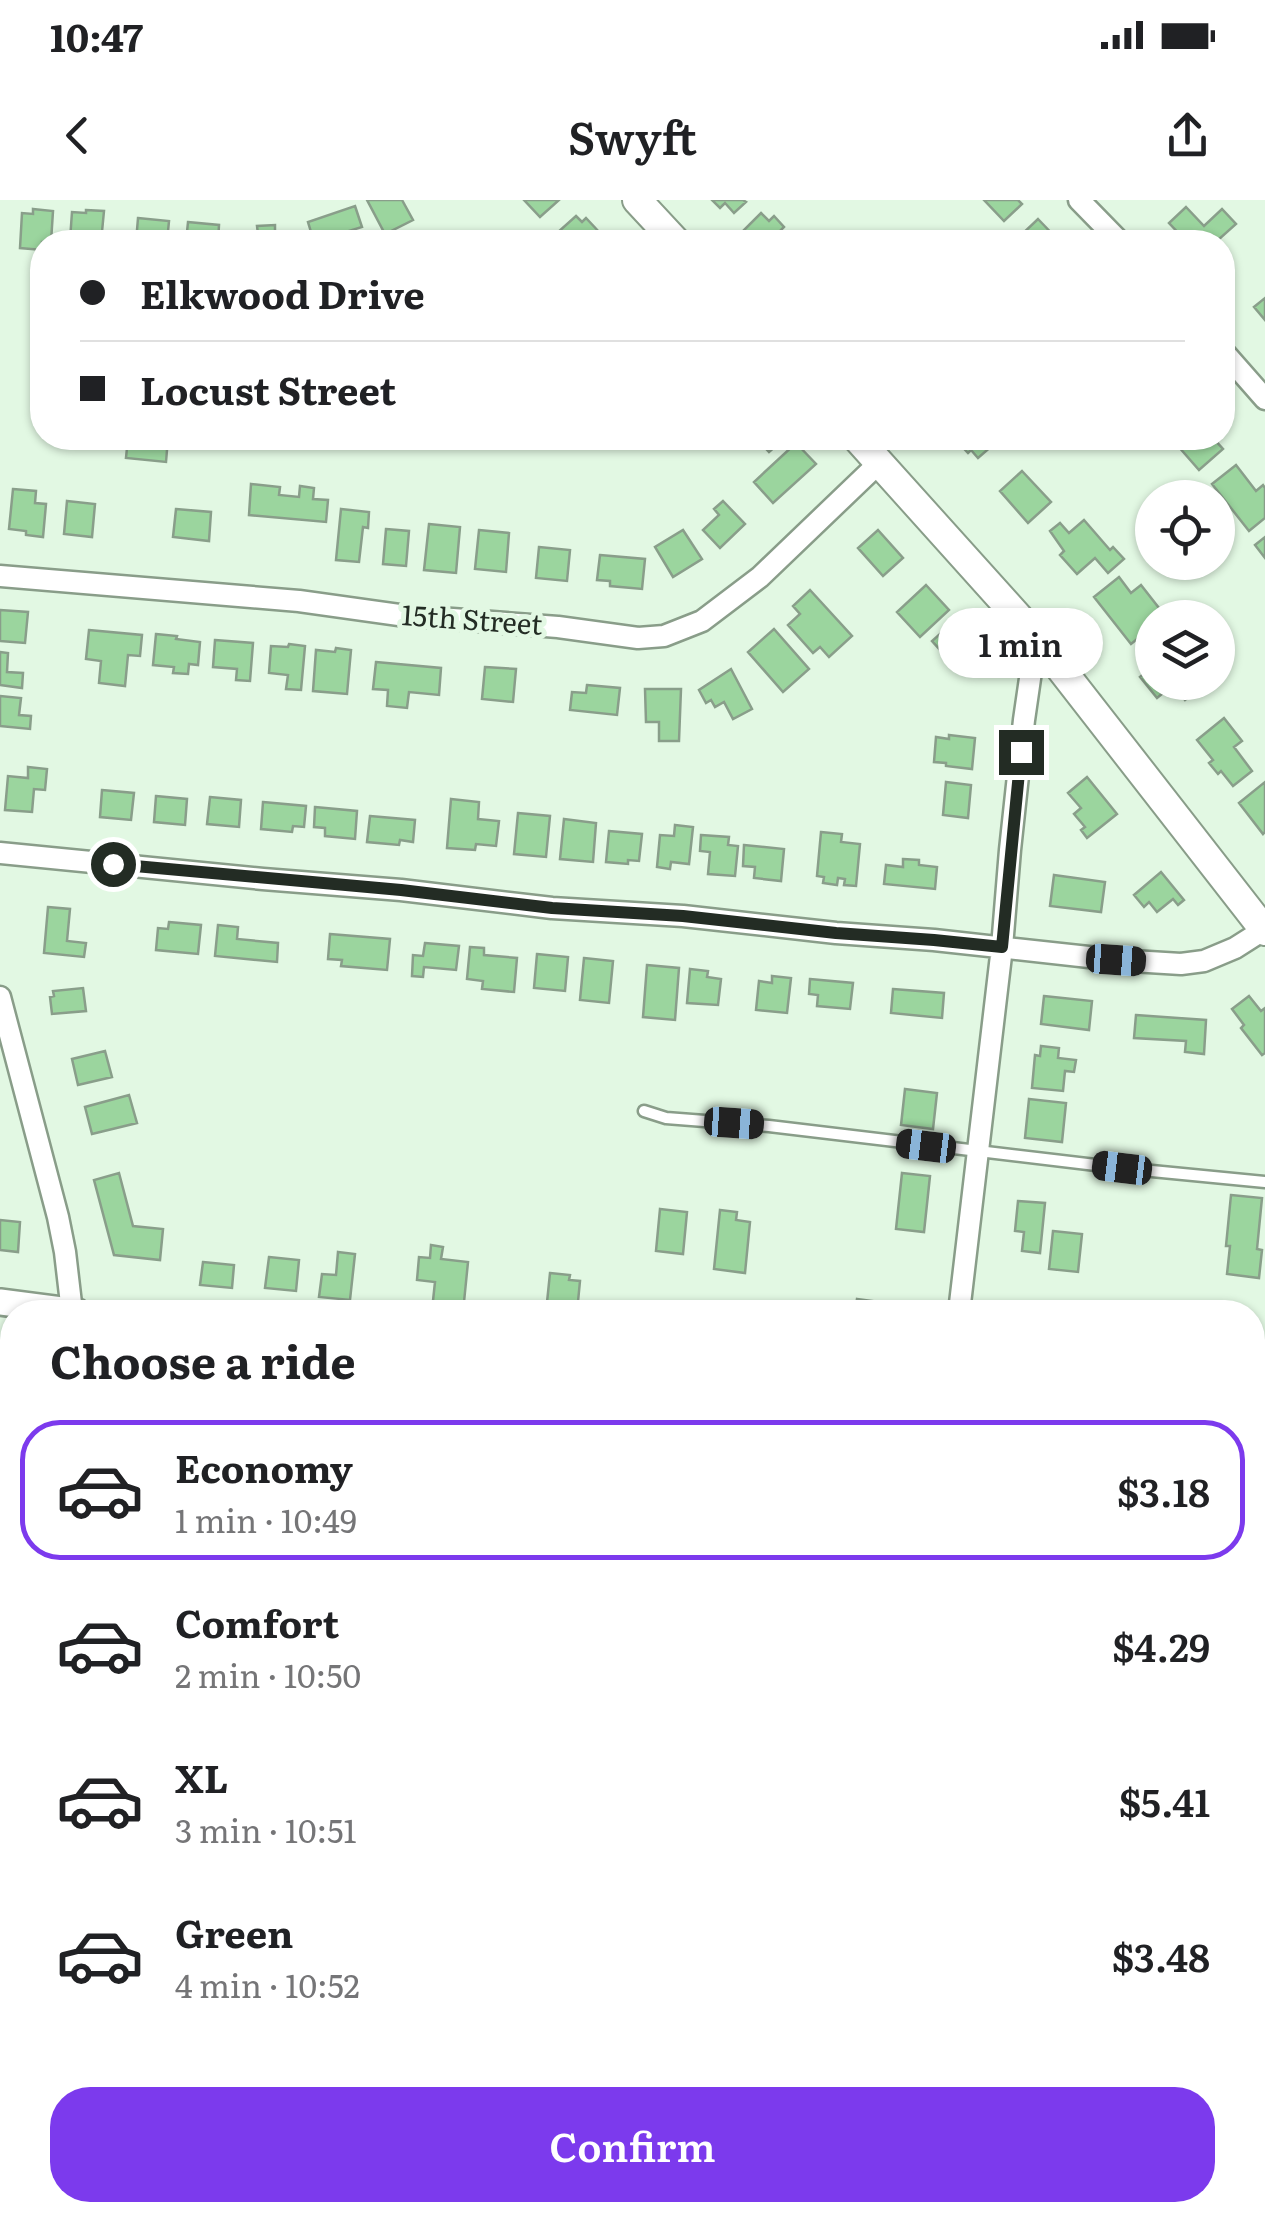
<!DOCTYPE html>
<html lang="en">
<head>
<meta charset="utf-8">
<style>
	:root { --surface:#fff; --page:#f6f6f6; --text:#202124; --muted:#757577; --line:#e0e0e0; --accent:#7c3aed }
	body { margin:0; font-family:Literata,serif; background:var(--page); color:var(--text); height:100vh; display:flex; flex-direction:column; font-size:38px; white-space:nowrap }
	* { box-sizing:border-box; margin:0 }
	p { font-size:32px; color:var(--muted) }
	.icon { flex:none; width:55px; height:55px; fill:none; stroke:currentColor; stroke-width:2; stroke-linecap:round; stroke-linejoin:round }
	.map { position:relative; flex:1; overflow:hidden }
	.details { position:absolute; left:0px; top:1100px; width:1265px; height:922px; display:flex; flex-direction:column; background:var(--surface); border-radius:40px 40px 0 0; box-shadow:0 2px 8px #0004 }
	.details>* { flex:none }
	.hud { position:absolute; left:30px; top:30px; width:1205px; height:220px; border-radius:40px; box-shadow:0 2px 8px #0004; display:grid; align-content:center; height:220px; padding:0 50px; background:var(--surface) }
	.tools { position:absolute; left:1135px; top:280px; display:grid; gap:20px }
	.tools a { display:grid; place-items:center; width:100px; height:100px; border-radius:50%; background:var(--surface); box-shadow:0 2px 8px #0004; font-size:50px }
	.end { position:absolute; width:45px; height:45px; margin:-22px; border:12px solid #232c24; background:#fff; box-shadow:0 0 0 5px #fff }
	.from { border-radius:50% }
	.bubble { position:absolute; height:70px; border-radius:35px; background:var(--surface); box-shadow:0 2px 8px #0004; font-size:32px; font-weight:600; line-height:70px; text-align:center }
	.car { position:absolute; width:30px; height:60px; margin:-30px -15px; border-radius:12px; box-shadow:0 0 8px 2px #0007; background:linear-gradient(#222 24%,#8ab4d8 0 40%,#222 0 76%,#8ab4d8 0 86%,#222 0) }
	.hud b { display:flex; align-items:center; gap:35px; height:95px; font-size:38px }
	.hud b+b { border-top:2px solid var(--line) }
	.hud i { width:25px; height:25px; background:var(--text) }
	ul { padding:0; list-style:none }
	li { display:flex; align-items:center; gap:30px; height:140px; margin:0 20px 15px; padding:0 30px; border:5px solid transparent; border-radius:40px }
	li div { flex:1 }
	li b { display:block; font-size:38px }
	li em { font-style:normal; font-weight:600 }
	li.current { border-color:var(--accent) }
	li>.icon { width:90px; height:90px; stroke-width:1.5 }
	h2 { padding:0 50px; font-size:45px; line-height:120px }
	.primary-button { display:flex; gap:20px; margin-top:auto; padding:20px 50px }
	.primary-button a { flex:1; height:115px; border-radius:40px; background:var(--accent); color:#fff; font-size:40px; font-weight:600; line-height:115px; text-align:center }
	.status { display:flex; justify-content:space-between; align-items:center; height:70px; padding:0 50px; background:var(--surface); direction:ltr }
	.status svg { height:28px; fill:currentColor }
	header { display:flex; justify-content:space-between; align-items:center; height:130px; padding:0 50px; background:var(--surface); font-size:45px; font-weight:600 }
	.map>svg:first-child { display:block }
</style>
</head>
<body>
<div class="status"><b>10:47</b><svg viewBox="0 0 49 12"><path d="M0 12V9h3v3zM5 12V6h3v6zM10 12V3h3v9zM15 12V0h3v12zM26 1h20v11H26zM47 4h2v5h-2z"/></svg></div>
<header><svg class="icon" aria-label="back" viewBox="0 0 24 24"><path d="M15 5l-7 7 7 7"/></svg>Swyft<svg class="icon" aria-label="share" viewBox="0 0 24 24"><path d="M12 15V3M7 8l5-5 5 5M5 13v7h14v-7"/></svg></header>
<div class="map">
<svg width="1265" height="2021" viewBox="0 0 1265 2021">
	<rect width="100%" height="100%" fill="#e2f8e3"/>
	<!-- building -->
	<path fill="#9bd59e" stroke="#899e8a" stroke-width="2.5" d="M367 0H402L413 20 385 34Z
		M524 0H559L540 17Z
		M712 0H743L746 2 734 13 725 3 720 8Z
		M984 0H1018L1022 4 1004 21Z
		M355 6 362 27 314 42 308 22Z
		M1186 7 1204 26 1222 9 1236 24 1217 41 1213 36 1206 42H1187L1169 23Z
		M33 9 53 11 51 42H42V50L20 48 22 13 33 14Z
		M86 10 104 11 101 42 70 40 72 12 86 13Z
		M761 13 769 21 774 16 784 27 779 32 781 34 772 42H752L742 32Z
		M576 16 582 22 586 18 601 34 591 42H566L557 33Z
		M138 18 169 21 167 42H136Z
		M1038 19 1060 42H1024L1019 37Z
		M188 22 219 25 218 42H186Z
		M275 25V34L292 33 293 42H259L257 26Z
		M1265 98V120L1254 107Z
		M128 238H168L166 262 126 258Z
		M756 238H785L769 252Z
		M954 238H986L993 245 978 258 971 250 968 253Z
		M1171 238H1213L1223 249 1199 270Z
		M796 243 816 264 773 303 754 282Z
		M1236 265 1256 291 1263 285 1265 288V318L1249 331 1212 284Z
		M1022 271 1051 302 1028 323 1000 291Z
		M251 284 280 287 279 295 299 297 300 286 314 288 313 299 328 300 326 322 249 315Z
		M13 289 36 291 35 303 46 304 43 337 26 335V331L9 329Z
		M67 301 95 304 92 337 64 334Z
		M723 301 745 324 720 348 703 330 719 315 714 309Z
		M176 309 211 312 209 341 173 337Z
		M341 309 369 312 368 328 363 327 359 362 336 360Z
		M1084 320 1110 350 1113 347 1124 359 1108 373 1095 358 1077 374 1060 355 1064 351 1050 331 1060 323 1069 333Z
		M429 324 460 327 456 373 424 370Z
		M386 329 409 331 406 366 383 364Z
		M479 330 509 333 506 372 475 369Z
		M683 330 702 359 673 377 655 347Z
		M878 330 903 358 883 376 858 348Z
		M1265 337V358L1255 345Z
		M539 347 570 350 567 381 536 378Z
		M600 355 645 359 642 389 610 386V381L597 380Z
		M1119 377 1131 393 1141 385 1166 417 1152 418V427L1131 444 1094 397Z
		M926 385 949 410 920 437 897 412Z
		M810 390 852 436 829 457 820 447 813 453 788 425 800 414 793 406Z
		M0 410 28 412 25 443 0 441Z
		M959 417 986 447 960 472 932 441Z
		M774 429 809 469 783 492 748 452Z
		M89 430 142 435 140 456 128 455 125 486 99 483 101 461 86 459Z
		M156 434 177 436 176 439 200 442 198 465 189 464 188 474 173 473 174 467 153 465Z
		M215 440 253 443 250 481 236 480 237 469 213 467Z
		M289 444 305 446 301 490 286 489 288 475 269 473 271 446 288 447Z
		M336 448 351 450 347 494 313 491 316 450 335 452Z
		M0 452 8 453 7 472 23 473 22 488 0 485Z
		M376 462 441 468 439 495 409 492 407 508 387 506 388 490 373 489Z
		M485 467 516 469 513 502 482 499Z
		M1152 467V482H1207L1185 500 1173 485 1157 498 1140 477Z
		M731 469 752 509 733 519 724 502 715 507 711 500 706 503 699 490Z
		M587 485 620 488 617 515 570 510 572 492 586 493Z
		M645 489H681L679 541H659V522H646Z
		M0 496 21 498 19 515 31 516 30 529 0 526Z
		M1224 518 1242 541 1234 547 1252 571 1233 586 1221 571 1218 574 1209 563 1213 560 1197 540Z
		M949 535 975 538 972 569 946 566V563L934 562 936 537 949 539Z
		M28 567 47 569 45 590 34 589 32 612 5 610 8 576 28 578Z
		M1087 577 1117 614 1087 638 1081 630 1085 627 1074 614 1081 608 1068 593Z
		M946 582 971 585 968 618 943 615Z
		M1265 582V632L1263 634 1239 603Z
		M102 590 134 593 131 620 100 617Z
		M156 596 187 599 185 625 154 622Z
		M210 597 241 600 239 627 207 624Z
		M451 599 479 602 478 619 499 621 496 646 476 644 475 650 447 648Z
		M263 602 306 606 304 627 293 626 292 632 261 629Z
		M315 607 357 611 355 639 325 636V628L314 627Z
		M518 613 550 616 546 657 514 654Z
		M370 616 415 620 413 642 400 640 399 645 367 642Z
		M564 619 596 623 593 662 560 659Z
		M675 625 693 627 689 664 671 662 670 669 657 667 660 635 674 636Z
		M609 631 642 634 639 661 628 660V664L606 662Z
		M821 632 842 634 841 642 860 644 856 686 844 685 845 679 838 678 837 685 823 683 824 677 817 676Z
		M701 635 729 637 728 645 738 646 735 676 708 674 710 652 700 651Z
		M744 645 784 649 781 681 754 678 755 667 743 666Z
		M903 659 919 660V665L937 667 935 689 884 684 886 665 903 667Z
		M1161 672 1184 700 1178 705 1173 699 1157 712 1149 702 1144 707 1134 695Z
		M1054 675 1105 682 1101 712 1050 706Z
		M48 707 70 709 67 741 86 743 84 757 44 753Z
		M169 722 201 725 198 754 156 750 158 728 168 729Z
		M218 725 238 727 237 739 278 743 277 762 215 756Z
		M330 734 390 739 387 770 341 766 342 760 328 759Z
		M425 743 459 746 456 770 424 767 423 777 412 776 413 755 423 756Z
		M470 747 484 748V755L517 758 514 792 482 789 483 781 467 779Z
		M537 754 568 757 565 791 534 788Z
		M584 758 613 761 609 803 580 800Z
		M647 765 679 768 675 820 643 817Z
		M690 769 708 771 707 777 721 779 718 805 687 803Z
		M772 776 791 778 787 813 756 810 759 781 772 783Z
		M810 779 853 783 850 809 817 806 818 795 809 794Z
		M83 788 86 811 52 814 50 797 54 796 53 791Z
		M893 789 944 793 942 818 891 813Z
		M1044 796 1092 801 1089 830 1041 824Z
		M1249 796 1261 811 1265 808V853L1262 855 1241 828 1244 825 1232 809Z
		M1136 815 1206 820 1204 854 1185 852 1186 841 1134 838Z
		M1041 846 1059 848 1058 858 1076 860 1074 872 1065 871 1063 891 1032 888 1035 855 1040 856Z
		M105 851 112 877 78 885 72 859Z
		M905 889 937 893 933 929 901 925Z
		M129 895 137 923 92 934 85 907Z
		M1029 899 1066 903 1062 942 1025 938Z
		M119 973 133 1026 163 1029 160 1060 114 1055 94 980Z
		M902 973 930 976 924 1032 896 1029Z
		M1231 995 1262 998 1257 1049 1262 1050 1259 1078 1227 1074 1230 1046H1226Z
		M1018 1001 1045 1003 1040 1053 1022 1051 1024 1032 1015 1031Z
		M660 1009 687 1012 683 1054 656 1051Z
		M720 1010 737 1012 736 1020 750 1022 745 1073 714 1069Z
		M0 1020 20 1022 18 1052 0 1050Z
		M1053 1031 1082 1034 1078 1072 1049 1069Z
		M431 1045 443 1047 441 1059 468 1062 463 1112 432 1110 435 1082 417 1080 419 1057 430 1058Z
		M338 1052 355 1054 350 1100 319 1097 322 1074 336 1075Z
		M269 1057 299 1060 296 1091 265 1088Z
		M203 1062 234 1065 232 1088 200 1085Z
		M550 1073 570 1075 569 1080 580 1081 577 1112H546Z
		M857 1099 880 1102 879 1112H855Z
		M761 1107 787 1110V1112H761Z
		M0 1146 12 1147V1300L0 1299Z
		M1252 1307 1265 1308V1345H1261L1260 1354 1252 1353Z
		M1261 1522 1265 1524V1549L1252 1543Z
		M430 2010H461L465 2021H439L436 2015 432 2017Z
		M559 2010H584L586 2015 570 2021H563Z
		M1134 2010H1158L1154 2021H1129Z
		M993 2011 1017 2021H988Z"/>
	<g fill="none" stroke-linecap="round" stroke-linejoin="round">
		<!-- service casing -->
		<g stroke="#899d89" stroke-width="15">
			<path id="service" d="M644 911 666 918 769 926 1121 968 1265 982
				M0 1318 12 1319
				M0 1969 12 1970"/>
		</g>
		<!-- minor casing -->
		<g stroke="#899d89" stroke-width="25">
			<path id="minor" d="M1079 0 1120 42
				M1222 150 1265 199
				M0 376 299 401 399 415 558 427 638 438 664 436 702 421 760 377 880 262
				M0 653 263 679 401 690 552 708 683 716 836 733 934 740 1116 760 1181 764 1204 761 1235 748 1265 729
				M0 797 58 1017 65 1052 72 1112
				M959 1112 1002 747 1010 650 1024 520 1036 437
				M0 1484 12 1485
				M1252 1597 1265 1604
				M1252 1764 1265 1731
				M0 1811 12 1812
				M367 2010 372 2021
				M640 2010 644 2021
				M938 2021 942 2010
				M1208 2021 1212 2010"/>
		</g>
		<!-- tertiary casing -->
		<g stroke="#899d89" stroke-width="30">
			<path id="tertiary" d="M0 1102 77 1112
				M1252 1248 1265 1249"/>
		</g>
		<!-- secondary casing -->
		<g stroke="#899d89" stroke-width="32">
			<path id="secondary" d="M637 0 676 42
				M857 238 1036 437 1265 731"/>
		</g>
		<!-- service -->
		<use href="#service" stroke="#fff" stroke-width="10"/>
		<!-- minor -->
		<use href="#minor" stroke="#fff" stroke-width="20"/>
		<!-- tertiary -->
		<use href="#tertiary" stroke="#fff" stroke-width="25"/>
		<!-- secondary -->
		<use href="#secondary" stroke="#fff" stroke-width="28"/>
	</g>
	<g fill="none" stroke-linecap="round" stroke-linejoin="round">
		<!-- route -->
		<path stroke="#232c24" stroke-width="12" d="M113 664 401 690 552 708 683 716 836 733 934 740 1002 747 1021 552"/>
	</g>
	<g text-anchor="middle" stroke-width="10" stroke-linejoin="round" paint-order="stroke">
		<!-- street labels -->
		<g font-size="28" fill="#232c24" stroke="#e2f8e3">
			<text transform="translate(472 420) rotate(4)" y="10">15th Street</text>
		</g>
	</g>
</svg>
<div class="tools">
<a><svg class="icon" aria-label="locate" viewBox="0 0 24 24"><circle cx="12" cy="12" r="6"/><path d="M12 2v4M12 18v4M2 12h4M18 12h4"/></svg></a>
<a><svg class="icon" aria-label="layers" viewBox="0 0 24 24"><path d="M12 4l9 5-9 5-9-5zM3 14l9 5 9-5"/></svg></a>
</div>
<i class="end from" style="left:113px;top:664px"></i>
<i class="end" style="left:1021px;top:552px"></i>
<div class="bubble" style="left:938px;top:408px;width:165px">1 min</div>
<i class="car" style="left:1116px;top:760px;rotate:94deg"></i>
<i class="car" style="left:734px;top:923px;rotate:94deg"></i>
<i class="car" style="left:926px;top:946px;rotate:277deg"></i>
<i class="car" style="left:1122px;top:968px;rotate:277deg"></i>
<div class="hud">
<b><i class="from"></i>Elkwood Drive</b>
<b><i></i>Locust Street</b>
</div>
<section class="details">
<h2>Choose a ride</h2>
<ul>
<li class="current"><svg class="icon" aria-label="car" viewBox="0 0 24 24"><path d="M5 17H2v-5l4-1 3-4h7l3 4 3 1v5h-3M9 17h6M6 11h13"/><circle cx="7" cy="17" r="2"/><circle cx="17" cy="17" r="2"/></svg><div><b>Economy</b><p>1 min · 10:49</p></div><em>$3.18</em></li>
<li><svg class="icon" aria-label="car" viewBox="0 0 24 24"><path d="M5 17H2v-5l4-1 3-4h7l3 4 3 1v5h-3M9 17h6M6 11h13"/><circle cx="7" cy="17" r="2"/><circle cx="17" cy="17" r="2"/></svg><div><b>Comfort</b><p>2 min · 10:50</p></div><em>$4.29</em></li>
<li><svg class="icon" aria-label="car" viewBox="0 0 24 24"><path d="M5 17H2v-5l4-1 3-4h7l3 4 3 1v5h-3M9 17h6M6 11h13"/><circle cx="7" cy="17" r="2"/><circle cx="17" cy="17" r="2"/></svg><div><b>XL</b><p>3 min · 10:51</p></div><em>$5.41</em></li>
<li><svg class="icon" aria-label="car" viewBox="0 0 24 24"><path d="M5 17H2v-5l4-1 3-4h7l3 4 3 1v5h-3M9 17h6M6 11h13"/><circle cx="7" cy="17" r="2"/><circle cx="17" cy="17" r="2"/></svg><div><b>Green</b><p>4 min · 10:52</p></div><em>$3.48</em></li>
</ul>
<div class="primary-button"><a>Confirm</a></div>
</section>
</div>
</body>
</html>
